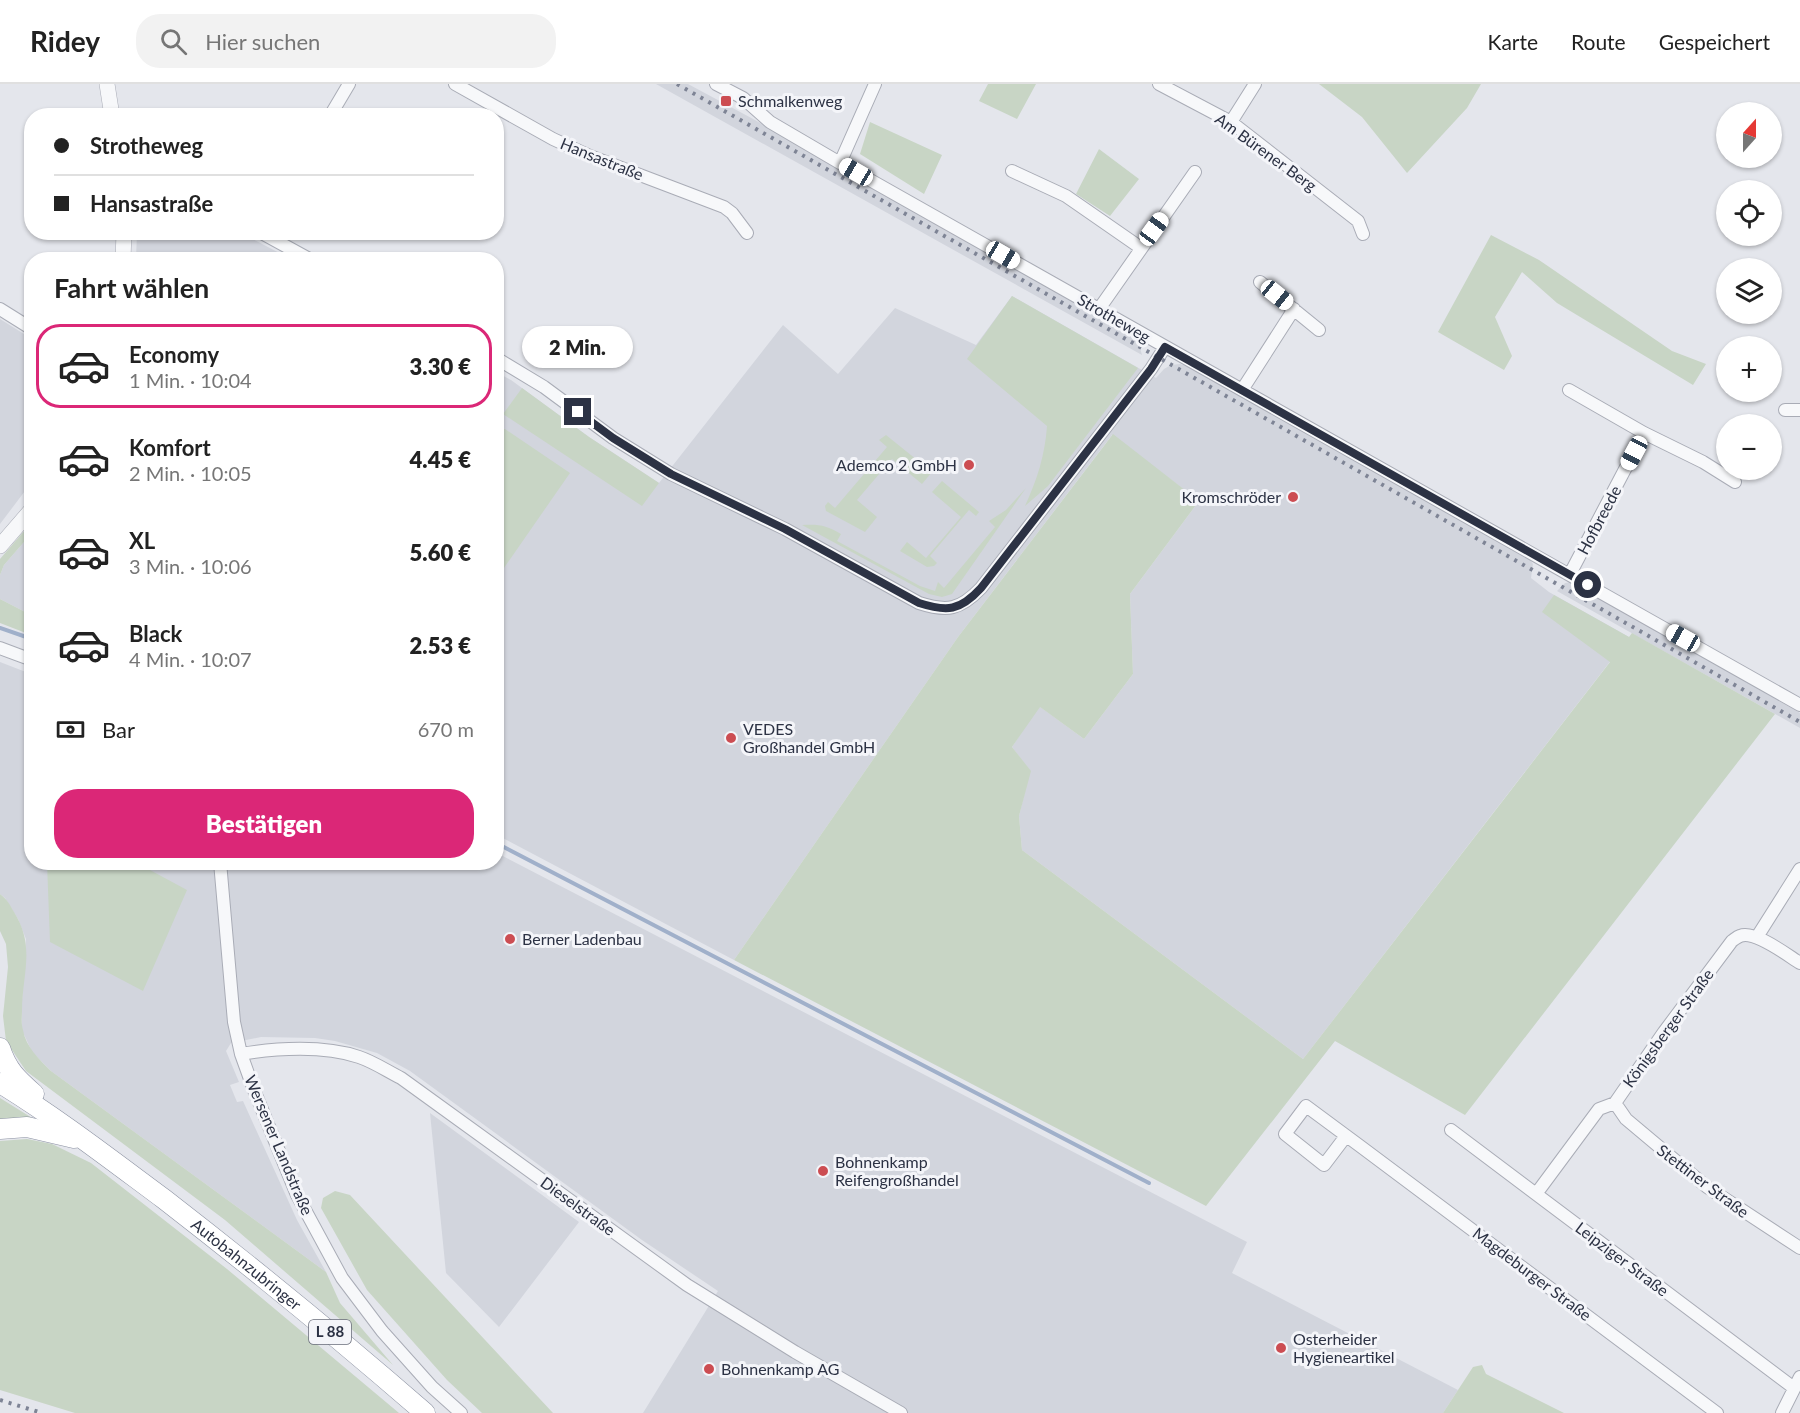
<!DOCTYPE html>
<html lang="de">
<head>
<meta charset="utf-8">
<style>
	:root { --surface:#fff; --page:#f2f2f2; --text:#222; --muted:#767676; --line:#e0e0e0; --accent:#db2777 }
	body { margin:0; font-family:Lato,sans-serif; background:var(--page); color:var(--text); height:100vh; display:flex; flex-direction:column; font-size:22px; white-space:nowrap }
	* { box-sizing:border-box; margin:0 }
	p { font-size:20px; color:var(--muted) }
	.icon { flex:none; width:33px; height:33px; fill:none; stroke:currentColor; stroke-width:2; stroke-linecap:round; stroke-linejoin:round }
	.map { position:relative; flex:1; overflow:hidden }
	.panel { position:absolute; left:24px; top:168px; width:480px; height:618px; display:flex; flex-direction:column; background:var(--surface); border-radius:24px; box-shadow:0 2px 4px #0004 }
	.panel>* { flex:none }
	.guide { position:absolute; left:24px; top:24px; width:480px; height:132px; border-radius:24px; box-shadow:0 2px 4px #0004; display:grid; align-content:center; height:132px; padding:0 30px; background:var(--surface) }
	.needle { width:39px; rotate:21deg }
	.buttons { position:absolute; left:1716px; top:18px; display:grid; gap:12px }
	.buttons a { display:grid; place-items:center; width:66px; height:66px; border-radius:50%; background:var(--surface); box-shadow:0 2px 4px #0004; font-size:30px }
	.end { position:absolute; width:27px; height:27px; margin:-14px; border:8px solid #2c3244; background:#fff; box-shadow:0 0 0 3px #fff }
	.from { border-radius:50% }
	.bubble { position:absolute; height:42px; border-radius:21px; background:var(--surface); box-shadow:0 2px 4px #0004; font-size:20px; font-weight:800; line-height:42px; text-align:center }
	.car { position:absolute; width:18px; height:36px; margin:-18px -9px; border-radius:8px; box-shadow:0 0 4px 2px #0007; background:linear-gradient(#fff 24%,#345 0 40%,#fff 0 76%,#345 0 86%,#fff 0) }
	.guide b { display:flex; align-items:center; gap:21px; height:57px; font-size:22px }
	.guide b+b { border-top:2px solid var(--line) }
	.guide i { width:15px; height:15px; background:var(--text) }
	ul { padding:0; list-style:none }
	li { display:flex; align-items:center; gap:18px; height:84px; margin:0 12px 9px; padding:0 18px; border:3px solid transparent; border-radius:24px }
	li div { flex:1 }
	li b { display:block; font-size:22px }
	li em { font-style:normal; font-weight:800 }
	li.on { border-color:var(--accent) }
	li>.icon { width:54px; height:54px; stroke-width:1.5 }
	h2 { padding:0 30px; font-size:27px; line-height:72px }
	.pay { display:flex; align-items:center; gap:15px; height:66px; padding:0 30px; font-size:22px }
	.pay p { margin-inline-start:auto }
	.primary-button { display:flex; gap:12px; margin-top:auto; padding:12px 30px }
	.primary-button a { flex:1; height:69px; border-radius:24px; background:var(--accent); color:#fff; font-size:24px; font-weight:800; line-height:69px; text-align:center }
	header { display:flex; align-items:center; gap:36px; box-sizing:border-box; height:84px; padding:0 30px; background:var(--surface); border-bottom:2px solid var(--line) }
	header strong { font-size:28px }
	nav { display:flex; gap:33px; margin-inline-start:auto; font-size:21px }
	.search { width:420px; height:54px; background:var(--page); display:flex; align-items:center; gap:15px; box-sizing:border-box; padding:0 21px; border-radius:24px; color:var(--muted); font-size:22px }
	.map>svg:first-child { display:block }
</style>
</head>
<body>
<header>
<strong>Ridey</strong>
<div class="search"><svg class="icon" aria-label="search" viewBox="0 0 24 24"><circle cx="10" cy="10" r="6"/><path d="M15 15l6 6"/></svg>Hier suchen</div>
<nav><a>Karte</a><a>Route</a><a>Gespeichert</a></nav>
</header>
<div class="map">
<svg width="1800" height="1329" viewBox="0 0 1800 1329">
	<rect width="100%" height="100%" fill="#e4e6ec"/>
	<!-- built -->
	<path fill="#d2d5dd" d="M656 0H688L755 36 1132 251 1138 257 1142 271Z
		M137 149H241L291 175H136Z
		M1012 212 1156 294 1164 285 1171 281 1180 280 1190 283 1529 474 1533 480 1531 494 1549 508 1629 553 1303 975 1022 766 1019 732 1030 687 1012 663 1039 622 1084 655 1133 590 1130 510 1199 417 1112 351 958 553 734 876 497 751 496 288 511 296 589 353 659 399 783 241 838 290 895 224 976 261Z
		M0 235 32 255 31 399 0 440Z
		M31 450V531L0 515V491L4 481Z
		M1571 498 1800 629V644L1557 507 1565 499Z
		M0 578 31 590 32 778H496L497 769 1247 1158 1232 1189 1458 1306 1443 1329H643L718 1207 642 1156 410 987 377 969 335 957 315 954 261 953 231 959 226 967 239 998 230 1001 237 1018 243 1017 297 1136 326 1188 51 987 32 968 22 946V915L26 855 18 835 5 814 0 810Z
		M430 1029 579 1138 499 1243 446 1189Z"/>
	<!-- green -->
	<path fill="#c8d5c5" d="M988 0H1036L1017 35 979 17Z
		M1319 0H1481L1467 24 1407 89 1362 33Z
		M870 38 942 71 924 110 860 70Z
		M1099 65 1139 95 1110 132 1076 110Z
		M1491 151 1539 176 1672 267 1706 280 1693 301 1557 219 1522 188 1495 233 1512 272 1504 286 1438 248Z
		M1012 212 1138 284 1048 402 1025 422C1037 396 1045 371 1047 342L967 275Z
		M522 304 589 353 659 399 642 422 503 330Z
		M497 345H505L570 389 497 494Z
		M1113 350 1199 417 1130 510 1133 590 1084 655 1040 623 1012 663 1031 687 1019 732 1022 766 1303 975 1610 578 1542 528 1554 511 1629 553 1632 549 1775 630 1465 1031 1335 957 1206 1122 734 876 958 553Z
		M886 351 932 388 922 400 892 375 857 416 877 433 865 448 826 427 825 422 828 418 835 424 887 363 879 356Z
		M942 397 979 428 976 432 969 426 930 472 937 479 934 482 927 483 900 467 907 458 926 474 961 433 932 408Z
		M1026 404 952 510 942 513 929 510 802 441C819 440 826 441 841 450L837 457 920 502 935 507 938 498 944 504 995 443 989 437 1006 426Z
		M31 439V450L4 481 0 491V475Z
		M0 515 31 531V551L0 539Z
		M47 779H137L187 806 143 907 50 858Z
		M0 810C7 815 10 821 14 828 36 863 22 890 22 927 22 933 21 940 23 946 26 963 39 975 51 987L326 1188 340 1219 393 1281 225 1136 26 987 6 957 3 932 8 883 6 860 0 847Z
		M0 1014 37 1037 0 1036Z
		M27 1055 52 1060 91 1079 227 1185 399 1329H75L0 1306V1057Z
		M335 1107 350 1111 553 1329H482L447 1296 367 1206 321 1124 323 1114Z
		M1482 1281 1486 1290 1564 1329H1443L1473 1283Z"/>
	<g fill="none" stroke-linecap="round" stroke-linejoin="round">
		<!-- stream -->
		<path stroke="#a0b0ca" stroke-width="4" d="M0 544 32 555
			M496 759 1149 1099"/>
		<!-- minor casing -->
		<g stroke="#a9acb6" stroke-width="14">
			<path id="minor" d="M455 0 553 55 590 72 724 123 732 129 747 149
				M716 0 743 14 770 38 840 79 1800 621
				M1159 0 1231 38 1358 137 1363 150
				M330 32 349 0
				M1231 38 1255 0
				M840 79 875 0
				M1012 87 1066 112 1141 164
				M260 148 311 176
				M1260 198 1319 246
				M0 225 32 245
				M1099 225 1195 88
				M496 274 544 303 613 354 671 390 785 445 919 519C947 528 960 526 981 504L1151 285 1165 263
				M1242 306 1294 225
				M1569 306 1644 349 1703 378 1735 398
				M1785 326H1800
				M1570 490 1644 349
				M0 564 32 576
				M220 778 234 938 241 970 254 1006 297 1111 342 1194 382 1247 432 1303 461 1329
				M1757 853 1800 785
				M241 970C276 964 324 961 359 973 374 978 387 987 401 994L687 1201 795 1268 901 1329
				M1615 1019 1626 1035 1707 1103 1800 1164
				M1451 1046 1794 1304
				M1346 1052 1324 1081 1285 1050 1306 1022 1360 1062 1717 1329
				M1536 1110 1599 1025 1615 1019 1664 948 1732 857C1735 855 1737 853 1740 852 1755 846 1787 871 1800 879
				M1782 1329 1800 1293"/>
		</g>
		<!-- tertiary casing -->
		<g stroke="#a9acb6" stroke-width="16">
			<path id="tertiary" d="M107 0 112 32
				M123 176 124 148
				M0 462 32 425"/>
		</g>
		<!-- trunk casing -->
		<g stroke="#8c92a2" stroke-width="21">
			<g id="trunk">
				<path d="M0 964C7 986 17 995 34 1010"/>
				<path id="s1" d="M0 999C57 1034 110 1075 164 1115 253 1184 340 1255 425 1329"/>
				<path d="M0 1045 27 1043 74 1054"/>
			</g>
		</g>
		<!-- minor -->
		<use href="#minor" stroke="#f7f8fa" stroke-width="12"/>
		<!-- tertiary -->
		<use href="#tertiary" stroke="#f7f8fa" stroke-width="15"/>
		<!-- trunk -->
		<use href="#trunk" stroke="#fff" stroke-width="20"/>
		<!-- rail -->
		<path stroke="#7e8495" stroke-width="4" stroke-dasharray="3 6" stroke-linecap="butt" d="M677 0 1800 638
			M0 1316 42 1329"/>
	</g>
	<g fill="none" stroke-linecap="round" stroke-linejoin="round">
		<!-- route -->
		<path stroke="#2c3244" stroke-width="8" d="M578 328 613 354 671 390 785 445 919 519C947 528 960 527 981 504L1151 285 1165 263 1588 501"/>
	</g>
	<!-- markers -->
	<g fill="#cc4d52" stroke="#f4f5f9" stroke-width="2">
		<rect x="720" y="11" width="12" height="12" rx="3"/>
		<circle cx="969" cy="381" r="6"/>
		<circle cx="1293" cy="413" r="6"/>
		<circle cx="731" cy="654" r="6"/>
		<circle cx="510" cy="855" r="6"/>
		<circle cx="823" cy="1087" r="6"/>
		<circle cx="1281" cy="1264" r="6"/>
		<circle cx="709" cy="1285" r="6"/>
	</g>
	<g text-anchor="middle" stroke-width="6" stroke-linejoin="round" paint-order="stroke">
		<!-- shield labels -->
		<rect fill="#f4f5f9" stroke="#686c7a" stroke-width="1.5" x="309" y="1236" width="42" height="24" rx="4.5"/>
		<g font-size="15" font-weight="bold" fill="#2c3244">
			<text x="330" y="1253">L 88</text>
		</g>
		<!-- poi labels -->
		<g font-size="16" fill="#2c3244" stroke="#f4f5f9" text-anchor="start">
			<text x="738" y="23">Schmalkenweg</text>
			<text x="957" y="387" text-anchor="end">Ademco 2 GmbH</text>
			<text x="1281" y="419" text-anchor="end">Kromschröder</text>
			<text x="743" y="651">VEDES<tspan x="743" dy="18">Großhandel GmbH</tspan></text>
			<text x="522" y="861">Berner Ladenbau</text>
			<text x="835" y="1084">Bohnenkamp<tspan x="835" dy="18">Reifengroßhandel</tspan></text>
			<text x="1293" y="1261">Osterheider<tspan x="1293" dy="18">Hygieneartikel</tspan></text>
			<text x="721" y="1291">Bohnenkamp AG</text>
		</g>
		<!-- street labels -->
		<g font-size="16" fill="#2c3244" stroke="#f4f5f9">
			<text transform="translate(1266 68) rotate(36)" y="6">Am Bürener Berg</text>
			<text transform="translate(602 75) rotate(22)" y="6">Hansastraße</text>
			<text transform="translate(1114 234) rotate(30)" y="6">Strotheweg</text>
			<text transform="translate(1599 436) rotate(-62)" y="6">Hofbreede</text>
			<text transform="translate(1668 944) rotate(-54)" y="6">Königsberger Straße</text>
			<text transform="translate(279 1061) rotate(67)" y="6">Wersener Landstraße</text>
			<text transform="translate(1703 1097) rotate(37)" y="6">Stettiner Straße</text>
			<text transform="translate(578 1122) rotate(36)" y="6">Dieselstraße</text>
			<text transform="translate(1622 1175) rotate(37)" y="6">Leipziger Straße</text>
			<text dy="6" stroke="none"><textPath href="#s1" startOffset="306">Autobahnzubringer</textPath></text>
			<text transform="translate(1532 1190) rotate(37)" y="6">Magdeburger Straße</text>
		</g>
	</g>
</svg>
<div class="buttons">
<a><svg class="needle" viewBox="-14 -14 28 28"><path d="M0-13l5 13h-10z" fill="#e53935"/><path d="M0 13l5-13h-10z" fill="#767676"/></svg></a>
<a><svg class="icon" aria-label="locate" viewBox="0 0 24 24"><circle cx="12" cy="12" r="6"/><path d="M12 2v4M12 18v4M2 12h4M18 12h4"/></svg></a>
<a><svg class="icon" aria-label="layers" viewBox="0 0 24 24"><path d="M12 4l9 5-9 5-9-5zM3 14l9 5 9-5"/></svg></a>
<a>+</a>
<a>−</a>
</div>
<i class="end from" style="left:1588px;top:501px"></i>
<i class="end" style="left:578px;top:328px"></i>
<div class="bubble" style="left:522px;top:242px;width:111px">2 Min.</div>
<i class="car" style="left:856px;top:88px;rotate:300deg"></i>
<i class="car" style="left:1154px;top:145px;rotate:36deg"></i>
<i class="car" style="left:1003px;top:171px;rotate:120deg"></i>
<i class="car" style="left:1277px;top:211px;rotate:129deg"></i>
<i class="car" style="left:1634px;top:369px;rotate:208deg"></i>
<i class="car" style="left:1683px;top:554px;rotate:299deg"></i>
<div class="guide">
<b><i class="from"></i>Strotheweg</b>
<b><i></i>Hansastraße</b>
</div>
<section class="panel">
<h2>Fahrt wählen</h2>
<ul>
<li class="on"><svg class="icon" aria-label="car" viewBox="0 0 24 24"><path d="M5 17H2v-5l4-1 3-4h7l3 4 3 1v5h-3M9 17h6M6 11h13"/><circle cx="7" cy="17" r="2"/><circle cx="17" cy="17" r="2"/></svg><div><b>Economy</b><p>1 Min. · 10:04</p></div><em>3.30 €</em></li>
<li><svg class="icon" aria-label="car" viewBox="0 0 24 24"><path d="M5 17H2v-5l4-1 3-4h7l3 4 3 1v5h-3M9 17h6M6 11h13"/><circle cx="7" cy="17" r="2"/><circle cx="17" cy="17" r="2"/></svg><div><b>Komfort</b><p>2 Min. · 10:05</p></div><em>4.45 €</em></li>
<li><svg class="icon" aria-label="car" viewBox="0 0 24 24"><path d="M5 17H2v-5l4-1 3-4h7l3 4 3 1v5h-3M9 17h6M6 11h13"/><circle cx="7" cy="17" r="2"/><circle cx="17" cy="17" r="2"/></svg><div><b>XL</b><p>3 Min. · 10:06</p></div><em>5.60 €</em></li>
<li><svg class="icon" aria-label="car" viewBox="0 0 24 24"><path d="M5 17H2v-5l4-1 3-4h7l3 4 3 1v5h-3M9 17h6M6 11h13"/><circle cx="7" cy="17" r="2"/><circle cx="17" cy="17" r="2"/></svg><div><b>Black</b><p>4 Min. · 10:07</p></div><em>2.53 €</em></li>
</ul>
<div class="pay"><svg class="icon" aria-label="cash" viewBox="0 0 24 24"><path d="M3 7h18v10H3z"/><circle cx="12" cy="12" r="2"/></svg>Bar<p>670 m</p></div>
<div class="primary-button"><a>Bestätigen</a></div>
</section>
</div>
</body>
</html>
